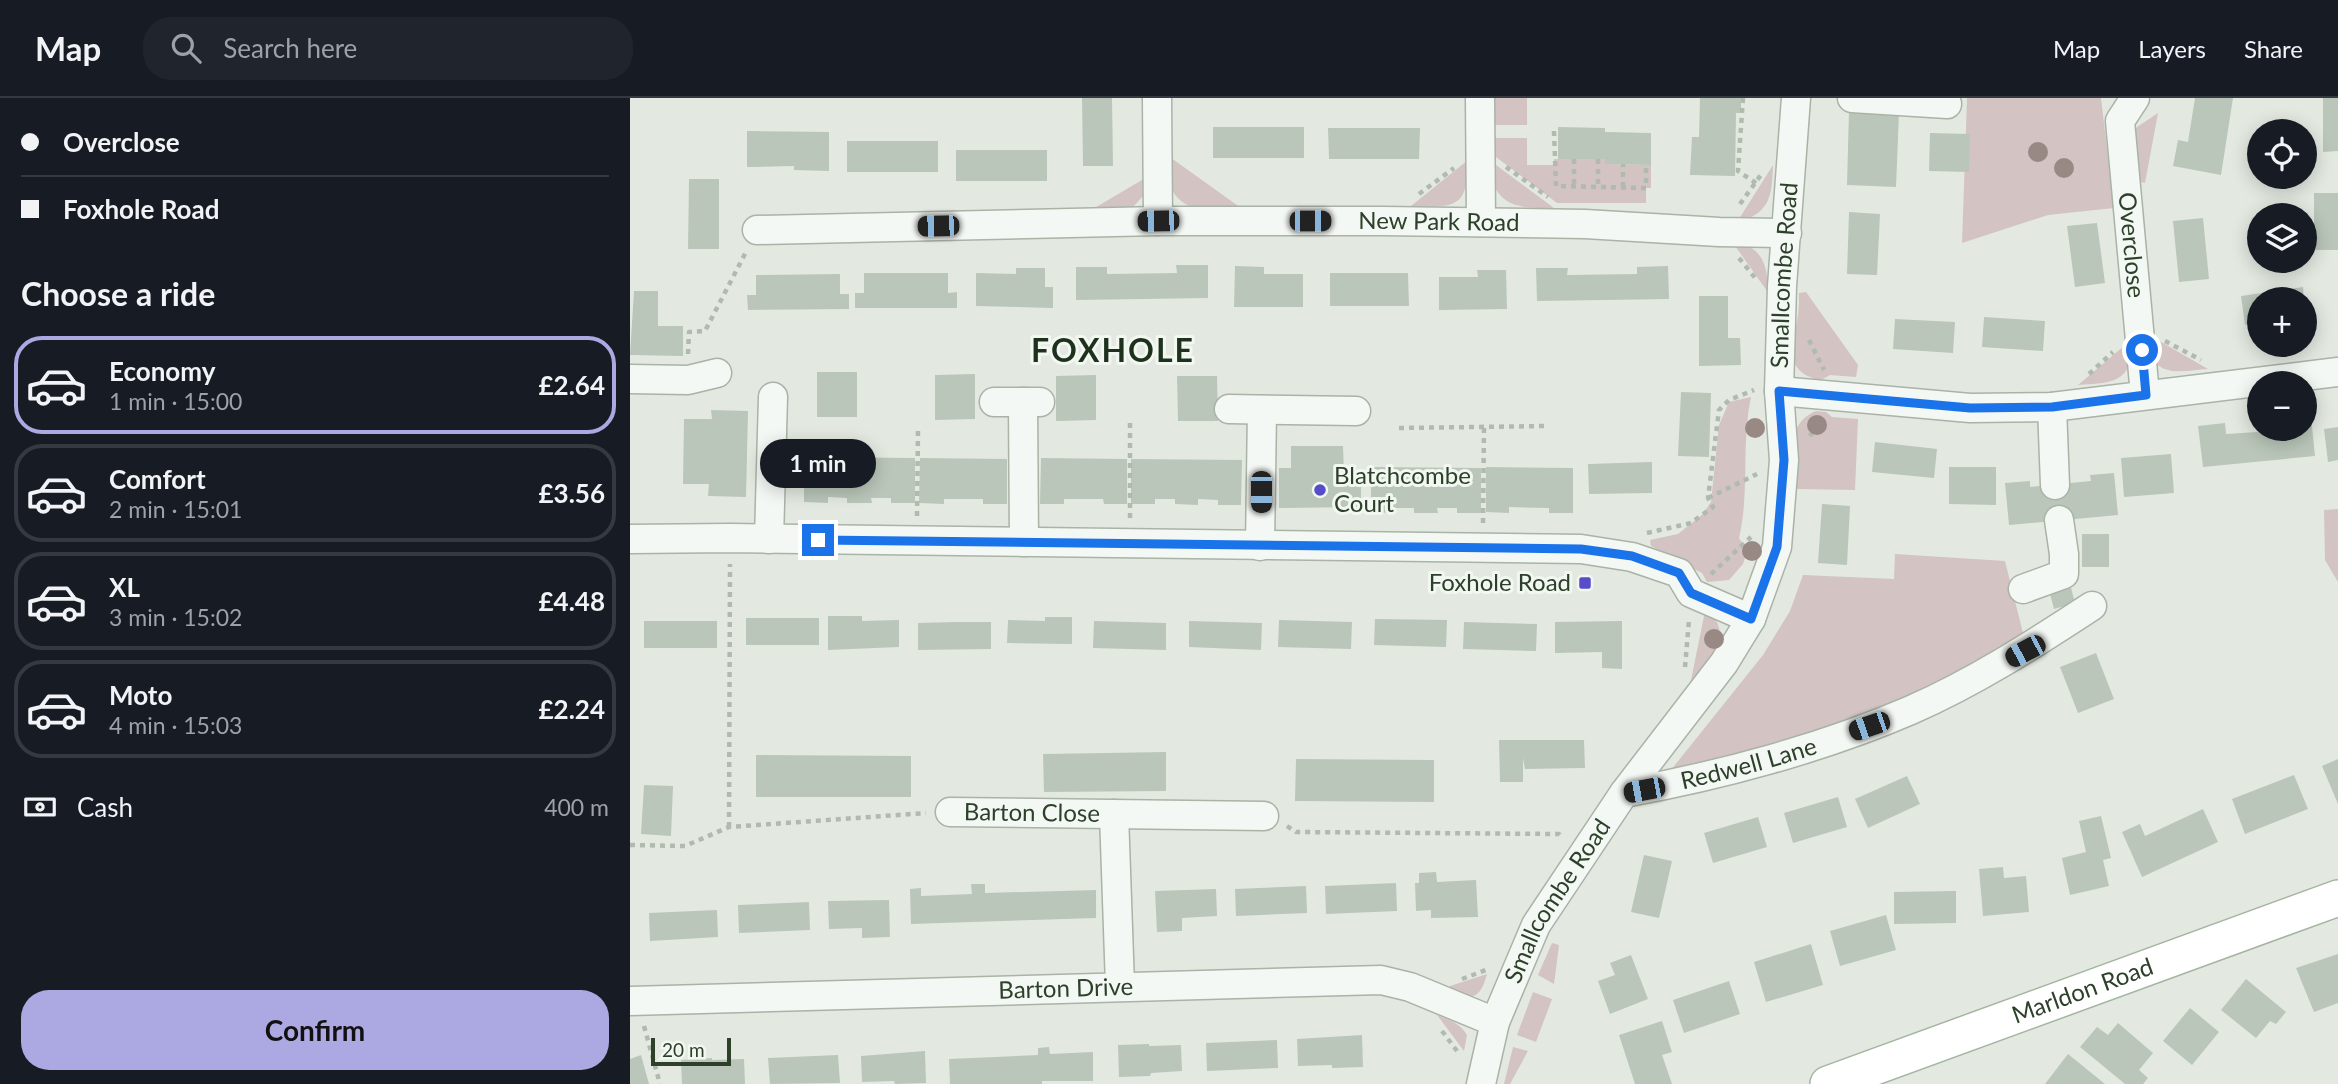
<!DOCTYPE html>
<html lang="en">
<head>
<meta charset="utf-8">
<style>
	:root { --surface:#171b24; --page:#20242c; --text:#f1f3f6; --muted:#9ea1a6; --line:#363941; --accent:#aca8e2 }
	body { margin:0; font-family:Lato,sans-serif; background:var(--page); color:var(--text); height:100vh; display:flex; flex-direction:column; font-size:26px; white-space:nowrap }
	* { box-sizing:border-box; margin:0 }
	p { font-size:23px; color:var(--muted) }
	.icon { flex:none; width:38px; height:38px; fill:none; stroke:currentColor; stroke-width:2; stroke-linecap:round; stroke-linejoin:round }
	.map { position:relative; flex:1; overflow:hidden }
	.side { display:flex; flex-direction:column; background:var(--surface); width:630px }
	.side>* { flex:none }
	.top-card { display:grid; align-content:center; height:154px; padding:0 21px; background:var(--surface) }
	.tools { position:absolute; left:1617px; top:21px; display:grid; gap:14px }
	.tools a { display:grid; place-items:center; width:70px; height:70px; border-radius:50%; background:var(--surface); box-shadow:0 4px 18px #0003; font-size:35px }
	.scale { position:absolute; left:21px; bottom:18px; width:80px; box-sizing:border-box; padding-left:7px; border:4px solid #2d412a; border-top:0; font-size:19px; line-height:24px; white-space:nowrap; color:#2d412a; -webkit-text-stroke:5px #f2f7f1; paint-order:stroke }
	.end { position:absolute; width:32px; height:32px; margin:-16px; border:9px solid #1a73e8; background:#fff; box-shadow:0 0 0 4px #fff }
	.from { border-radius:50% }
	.bubble { position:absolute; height:49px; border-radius:24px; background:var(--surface); box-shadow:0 4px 18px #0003; font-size:23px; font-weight:700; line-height:49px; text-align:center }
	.car { position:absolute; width:21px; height:42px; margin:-21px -10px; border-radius:9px; box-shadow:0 0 5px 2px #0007; background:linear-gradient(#222 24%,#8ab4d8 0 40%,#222 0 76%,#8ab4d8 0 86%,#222 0) }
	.top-card b { display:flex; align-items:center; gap:24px; height:66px; font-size:26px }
	.top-card b+b { border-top:2px solid var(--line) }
	.top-card i { width:18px; height:18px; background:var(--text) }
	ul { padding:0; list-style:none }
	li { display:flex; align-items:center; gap:21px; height:98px; margin:0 14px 10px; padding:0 7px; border:4px solid var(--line); border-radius:28px }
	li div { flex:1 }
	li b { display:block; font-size:26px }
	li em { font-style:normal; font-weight:700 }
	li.active { border-color:var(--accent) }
	li>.icon { width:63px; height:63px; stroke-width:1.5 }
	h2 { padding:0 21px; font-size:32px; line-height:84px }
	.pay { display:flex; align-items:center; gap:18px; height:77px; padding:0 21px; font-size:26px }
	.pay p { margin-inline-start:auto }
	.action { display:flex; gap:14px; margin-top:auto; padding:14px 21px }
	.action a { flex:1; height:80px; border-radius:28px; background:var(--accent); color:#111; font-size:28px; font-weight:700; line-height:80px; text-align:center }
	header { display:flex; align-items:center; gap:42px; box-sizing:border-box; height:98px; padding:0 35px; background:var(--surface); border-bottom:2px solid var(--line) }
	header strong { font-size:33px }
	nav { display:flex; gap:38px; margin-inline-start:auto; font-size:24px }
	.search { width:490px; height:63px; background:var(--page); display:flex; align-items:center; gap:18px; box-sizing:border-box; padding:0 24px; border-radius:28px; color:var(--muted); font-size:26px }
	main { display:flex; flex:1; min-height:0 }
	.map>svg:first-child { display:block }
</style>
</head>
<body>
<header>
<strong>Map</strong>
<div class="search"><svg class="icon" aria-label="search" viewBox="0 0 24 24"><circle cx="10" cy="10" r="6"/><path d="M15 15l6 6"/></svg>Search here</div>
<nav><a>Map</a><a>Layers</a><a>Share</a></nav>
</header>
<main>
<section class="side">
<div class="top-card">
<b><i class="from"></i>Overclose</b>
<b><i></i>Foxhole Road</b>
</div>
<h2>Choose a ride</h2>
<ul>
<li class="active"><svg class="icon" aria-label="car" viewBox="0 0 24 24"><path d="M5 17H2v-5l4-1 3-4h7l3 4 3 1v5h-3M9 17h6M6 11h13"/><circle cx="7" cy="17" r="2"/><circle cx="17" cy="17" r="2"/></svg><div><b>Economy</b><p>1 min · 15:00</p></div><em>£2.64</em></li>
<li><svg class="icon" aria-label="car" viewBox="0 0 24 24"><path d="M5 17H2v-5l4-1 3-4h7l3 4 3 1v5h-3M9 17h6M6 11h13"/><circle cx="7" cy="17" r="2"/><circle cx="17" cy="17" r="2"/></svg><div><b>Comfort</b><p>2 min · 15:01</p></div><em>£3.56</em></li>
<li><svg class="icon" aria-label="car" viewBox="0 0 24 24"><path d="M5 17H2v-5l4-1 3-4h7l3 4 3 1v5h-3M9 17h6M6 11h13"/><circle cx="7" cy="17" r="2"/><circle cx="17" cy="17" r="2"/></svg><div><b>XL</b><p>3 min · 15:02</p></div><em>£4.48</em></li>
<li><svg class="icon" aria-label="car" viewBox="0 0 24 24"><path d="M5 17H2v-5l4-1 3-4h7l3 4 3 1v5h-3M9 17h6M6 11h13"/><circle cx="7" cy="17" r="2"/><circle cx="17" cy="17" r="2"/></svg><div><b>Moto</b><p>4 min · 15:03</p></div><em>£2.24</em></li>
</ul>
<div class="pay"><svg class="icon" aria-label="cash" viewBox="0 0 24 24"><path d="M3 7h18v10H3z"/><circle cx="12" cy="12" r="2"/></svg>Cash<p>400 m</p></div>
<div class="action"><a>Confirm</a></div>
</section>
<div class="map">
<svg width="1708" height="986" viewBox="0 0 1708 986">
	<rect width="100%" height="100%" fill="#e3e9e1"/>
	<!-- green -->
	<path fill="#d3c3c3" d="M862 0H897V27H862Z
		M1337 0H1471L1484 110 1418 117 1332 145Z
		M1528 15 1515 85 1507 83 1501 37 1507 29Z
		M862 40H897V67H924V61H975L976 66 1021 67V90H1016V105H927L862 56Z
		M537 57 611 110H564C537 99 539 83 537 57Z
		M838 62C838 112 824 109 781 108Z
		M862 64 924 110C902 110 874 112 864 87 861 81 862 71 862 64Z
		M1143 67C1142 98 1140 116 1107 124Z
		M517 79 515 96 502 110 451 118Z
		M1103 145C1131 146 1139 168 1137 193Z
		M1176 194 1228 267 1226 279 1200 277 1191 282C1156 276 1160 250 1167 224 1169 214 1169 204 1169 195Z
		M1519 237 1578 271C1560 272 1532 280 1521 259 1519 254 1520 244 1519 237Z
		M1501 242C1504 284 1484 285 1448 287Z
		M1121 299C1111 345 1120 394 1109 440L1117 453 1113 466 1099 482 1077 484 1072 475 1021 448 1020 442 1048 436 1073 416 1081 404 1089 327 1099 304Z
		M1186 313 1196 314 1202 319 1228 321 1225 392 1164 391C1163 361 1154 326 1186 313Z
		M1708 411V484L1695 462 1694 412Z
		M1265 456 1375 463 1394 539 1246 614 1104 657 1041 672 1133 557 1160 513 1173 477 1264 481Z
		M1075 513C1088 520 1090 529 1091 543L1059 592Z
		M922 845 929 847 924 886 908 877Z
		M857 876C850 903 841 901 817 895L820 888Z
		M903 894 922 901 906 944 887 937Z
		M807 917C819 922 830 925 837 937L834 953Z
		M883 949 898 953 880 986H874Z"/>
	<!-- building -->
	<path fill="#bac6b9" d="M452 0H482L483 68H453Z
		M1070 0H1111V15H1106L1105 78 1060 77 1062 39H1069Z
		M1565 0H1603L1591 77 1543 68 1548 42 1558 44Z
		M1693 0H1708V53L1693 54Z
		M1219 12 1269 14 1266 89 1217 87Z
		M583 29H674V60H583Z
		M928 29 975 30V34L1021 35V67L975 66V61H928Z
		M698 30H790L789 61H699Z
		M117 33 199 34V73L164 72V68L117 69Z
		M1300 35 1340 36 1339 74 1299 73Z
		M217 43H308V74H217Z
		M326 52H417V83H326Z
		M59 81H89V151H58Z
		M1684 95H1708V152H1684Z
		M1219 114 1250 116 1247 177 1217 176Z
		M1573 120 1579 181 1549 184 1543 123Z
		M1467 125 1475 185 1445 189 1437 128Z
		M546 167H578V200L446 202V169H477V176L547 175Z
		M605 168 634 169V176H673V209H604Z
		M1038 168 1039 201 907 203 906 170H938L937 177 1007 176V169Z
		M386 170H415V189H423V210L346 208V175L386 176Z
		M847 172H876L877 211 809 212V179H848Z
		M234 175H318V195L327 194V210H225V195H234Z
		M700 175H778L779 208H700Z
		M210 176V196H219V211L118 212 117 197H126V177Z
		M1673 189 1674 201H1629V225L1615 227 1611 198Z
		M4 193H28V228H53V258L0 257Z
		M1069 198H1098V240H1110L1111 267 1069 268Z
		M1354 219 1415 223 1413 253 1352 249Z
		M1265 221 1325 224 1323 255 1263 251Z
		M187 274H227V319H187Z
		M345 276V321L305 322V277Z
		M466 277V322L426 323V278Z
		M547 278H587L588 323H548Z
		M1051 294 1081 295 1079 359 1048 358Z
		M81 312 118 313 116 399 78 398 79 386H53L54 321H82Z
		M1681 319 1685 358 1573 369 1568 328 1595 325 1596 336 1675 331V320Z
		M1708 329V362L1698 364 1694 331Z
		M1245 344 1307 351 1304 380 1242 374Z
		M661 348H713L714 375H731V409L649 410V370H661Z
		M1541 356 1544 395 1494 399 1491 360Z
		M174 359 285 360V405H261V400H241L242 405H217V400L198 399V405L174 404Z
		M290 360 377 361V406H353V401H314V406L289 405Z
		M411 360 497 361V406H474L473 401H434V406H410Z
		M501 361 612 362 611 407H588V402L568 401V407L545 406V401H525V406H501Z
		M1022 364V395L959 396 958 366Z
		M741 369 851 370V415H827V410H807L808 415H784V410H765L764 415 741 414Z
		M856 369 943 370V415H919V410L879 409V415L856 414Z
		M1319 369H1366V407L1319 406Z
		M1484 375 1488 417 1379 427 1375 385 1400 383V389L1461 383 1460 377Z
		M1192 406 1220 408 1217 467 1188 465Z
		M1452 436H1479V469H1452Z
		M1440 486 1445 505 1424 511 1419 492Z
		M198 518H232V523L269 522V549L198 552Z
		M415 519H442V546L377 545 378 522 415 523Z
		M116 520H189V547H116Z
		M745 521 817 522 816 549 744 547Z
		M649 522 722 524 721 551 648 549Z
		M14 523H87V550H14Z
		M464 523 536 525V552L463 550Z
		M559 523 632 525 631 552 559 549Z
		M992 523V571L972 570V554L925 555V524Z
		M325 524H361V551L288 552V525Z
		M834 524 907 526 906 553 833 551Z
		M1466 555 1484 601 1448 615 1430 569Z
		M869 642H954L955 670 895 671 893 660V684H870Z
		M536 654V693L414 694 413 656Z
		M126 657 281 658V699H126Z
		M666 661 804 662V704L665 703Z
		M1708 661V706L1692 668Z
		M1664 677 1678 711 1615 736 1602 701Z
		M1277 678 1290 706 1238 730 1225 701Z
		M14 687 43 688 41 738 11 736Z
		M1208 699 1217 729 1163 745 1154 715Z
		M1573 711 1588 744 1512 779 1492 734 1510 726 1515 738Z
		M1471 718 1481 760 1473 762 1479 788 1440 797 1432 760 1456 754 1449 723Z
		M1128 719 1137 749 1083 765 1074 735Z
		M1014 757 1042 763 1029 820 1001 814Z
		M1373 769 1374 780 1396 778 1399 814 1353 818 1349 771Z
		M806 774 807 784 846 782 848 819 801 820V812L786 813 785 785H789V775Z
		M766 785 767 813 696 816 695 788Z
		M341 786H355V795L466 792V820L281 826 280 791 291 790V798L342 796Z
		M676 788 677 815 606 818 605 791Z
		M586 791 587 818 552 820V833L527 834 525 793Z
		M1326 793V825L1264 826V794Z
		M259 802 260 839 232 840V830L199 831 198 803Z
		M179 804 180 832 109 835 108 807Z
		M87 812 88 839 20 843 19 815Z
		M1256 817 1266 852 1210 868 1200 833Z
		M1181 846 1193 887 1136 904 1124 864Z
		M1708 856V905L1684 914 1666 870Z
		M1001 857 1018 901 980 916 968 883 985 877 980 865Z
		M1616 881 1656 914 1646 926 1640 923 1626 940 1591 912Z
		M1099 883 1110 916 1054 935 1043 902Z
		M1560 910 1589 934 1562 967 1533 943Z
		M1032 923 1042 954 1032 957 1042 986H1005L989 937Z
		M1488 925 1523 955 1509 972 1518 980 1513 986H1495L1450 949 1467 929 1478 937Z
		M732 937 733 969 702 970V967L668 968 667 941Z
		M647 942 648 970 577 973 576 945Z
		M519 946V948L551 947 552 973 521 975 520 978 489 979 488 947Z
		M419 949 420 956 463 954V983H412V986H320L319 961 408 957V950Z
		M295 953 296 985 265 986 264 983 232 984 231 958Z
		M1438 956 1475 986H1415Z
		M11 957 19 986H0V961Z
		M208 957 210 985 140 986 138 960Z
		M82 960V962L114 961 115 986H52L51 962Z"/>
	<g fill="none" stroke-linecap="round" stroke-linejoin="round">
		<!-- minor casing -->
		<g stroke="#a9b3a6" stroke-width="31">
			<g id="minor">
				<path d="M527 0 528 123"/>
				<path d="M850 0 851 124"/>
				<path d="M1222 0 1317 6"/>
				<path id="s1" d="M1505 0 1490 23 1515 297"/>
				<path id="s2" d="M127 132 528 123H753L955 126 1089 134 1157 135"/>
				<path d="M0 281 58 282 87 275"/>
				<path d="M1149 293 1340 310 1422 309 1708 274"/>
				<path d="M364 304H410"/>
				<path d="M393 304 394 444"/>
				<path d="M1422 309 1425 387"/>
				<path d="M599 311 726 313"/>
				<path d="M0 441 100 440 951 451 1002 459 1049 475 1061 495 1121 521"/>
				<path d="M139 441 143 299"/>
				<path d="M630 448 632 312"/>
				<path d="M1393 491 1434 476V456L1429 422"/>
				<path id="s3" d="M994 695C1089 678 1193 650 1281 612 1345 584 1404 546 1462 508"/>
				<path id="s4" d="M320 714 634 718"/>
				<path d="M484 716 490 888"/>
				<path id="s5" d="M0 903 751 882 780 889 865 924"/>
				<path id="s6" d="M851 986 865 924 906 827 994 695 1094 565 1121 521 1147 449 1154 362 1149 293 1152 188 1166 0"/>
			</g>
		</g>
		<!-- major casing -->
		<g stroke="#a4b5a1" stroke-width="38">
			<g id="major">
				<path id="s7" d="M1198 986 1708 800"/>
			</g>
		</g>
		<!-- path -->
		<path stroke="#b0baaf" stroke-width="4.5" stroke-dasharray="5 5" stroke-linecap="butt" d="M1113 0 1108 73 1126 85
			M924 33 926 88 1016 90V67
			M944 61V88
			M968 61V88
			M876 69 918 99
			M993 89V66
			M789 96 824 70
			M1110 106 1133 74
			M1109 160 1126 181
			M1179 242 1194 272
			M1535 243 1571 262
			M58 256 59 234 75 233 116 154
			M1459 276 1483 254
			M769 330 918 328
			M1180 338 1190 322
			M1078 400 1127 376
			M287 418 288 333
			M500 420V324
			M853 425 854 329
			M1017 435 1061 425 1083 409 1078 400 1089 312 1099 302 1124 292
			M1081 476 1121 439
			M1055 569 1059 522
			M657 728 666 734 929 736 932 739
			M99 729 100 466
			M0 747 55 748 99 729 296 715
			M832 881 856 872
			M14 928 30 986
			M812 933 830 957"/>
		<!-- minor -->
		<use href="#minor" stroke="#f4f8f4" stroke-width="28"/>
		<!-- major -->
		<use href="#major" stroke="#fff" stroke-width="35"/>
	</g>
	<!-- trees -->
	<g fill="#998984">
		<circle cx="1408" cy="54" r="10"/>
		<circle cx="1434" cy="70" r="10"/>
		<circle cx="1187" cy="327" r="10"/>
		<circle cx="1125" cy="330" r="10"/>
		<circle cx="1122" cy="453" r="10"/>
		<circle cx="1084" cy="541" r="10"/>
	</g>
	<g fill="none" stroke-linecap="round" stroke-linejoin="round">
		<!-- route -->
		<path stroke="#1a73e8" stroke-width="9" d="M188 442 951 451 1002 458 1049 475 1061 495 1121 521 1147 449 1154 362 1149 293 1340 310 1422 309 1516 297 1512 252"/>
	</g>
	<!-- markers -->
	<g fill="#584cc9" stroke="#f2f7f1" stroke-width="2.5">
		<circle cx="690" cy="392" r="7"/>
		<rect x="948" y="478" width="14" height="14" rx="3.5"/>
	</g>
	<g text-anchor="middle" stroke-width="6" stroke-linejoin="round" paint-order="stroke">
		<!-- street labels -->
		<g font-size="24" fill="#2d412a" stroke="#f2f7f1">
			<text dy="8" stroke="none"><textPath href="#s2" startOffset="682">New Park Road</textPath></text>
			<text dy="8" stroke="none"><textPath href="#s1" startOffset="152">Overclose</textPath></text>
			<text dy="8" stroke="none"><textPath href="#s6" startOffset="892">Smallcombe Road</textPath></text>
			<text dy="8" stroke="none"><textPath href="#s3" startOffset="128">Redwell Lane</textPath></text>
			<text dy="8" stroke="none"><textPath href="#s4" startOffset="82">Barton Close</textPath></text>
			<text dy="8" stroke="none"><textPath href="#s6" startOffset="200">Smallcombe Road</textPath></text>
			<text dy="8" stroke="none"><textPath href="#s5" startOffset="436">Barton Drive</textPath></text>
			<text dy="8" stroke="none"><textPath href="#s7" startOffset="271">Marldon Road</textPath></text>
		</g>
		<!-- poi labels -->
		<g font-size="24" fill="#2d412a" stroke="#f2f7f1" text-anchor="start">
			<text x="704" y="386">Blatchcombe<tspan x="704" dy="28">Court</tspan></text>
			<text x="941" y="493" text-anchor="end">Foxhole Road</text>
		</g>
		<!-- district labels -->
		<g font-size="32" font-weight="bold" letter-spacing="2" fill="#1e311c" stroke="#f2f7f1">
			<text x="483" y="264">FOXHOLE</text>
		</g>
	</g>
</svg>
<div class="tools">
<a><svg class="icon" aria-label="locate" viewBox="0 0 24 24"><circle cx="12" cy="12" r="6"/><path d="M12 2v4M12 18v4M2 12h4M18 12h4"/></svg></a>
<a><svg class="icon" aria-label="layers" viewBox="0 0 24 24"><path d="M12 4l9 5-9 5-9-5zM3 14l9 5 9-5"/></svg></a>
<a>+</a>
<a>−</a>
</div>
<div class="scale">20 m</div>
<i class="end from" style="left:1512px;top:252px"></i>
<i class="end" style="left:188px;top:442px"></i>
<div class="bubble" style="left:130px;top:341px;width:116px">1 min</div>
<i class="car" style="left:528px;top:123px;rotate:269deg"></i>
<i class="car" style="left:680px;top:123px;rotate:90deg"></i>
<i class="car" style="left:308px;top:128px;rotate:269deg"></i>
<i class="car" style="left:631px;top:394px;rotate:180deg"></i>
<i class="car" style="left:1395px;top:553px;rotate:242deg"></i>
<i class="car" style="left:1239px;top:628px;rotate:251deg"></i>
<i class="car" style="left:1014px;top:692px;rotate:259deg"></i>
</div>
</main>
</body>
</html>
